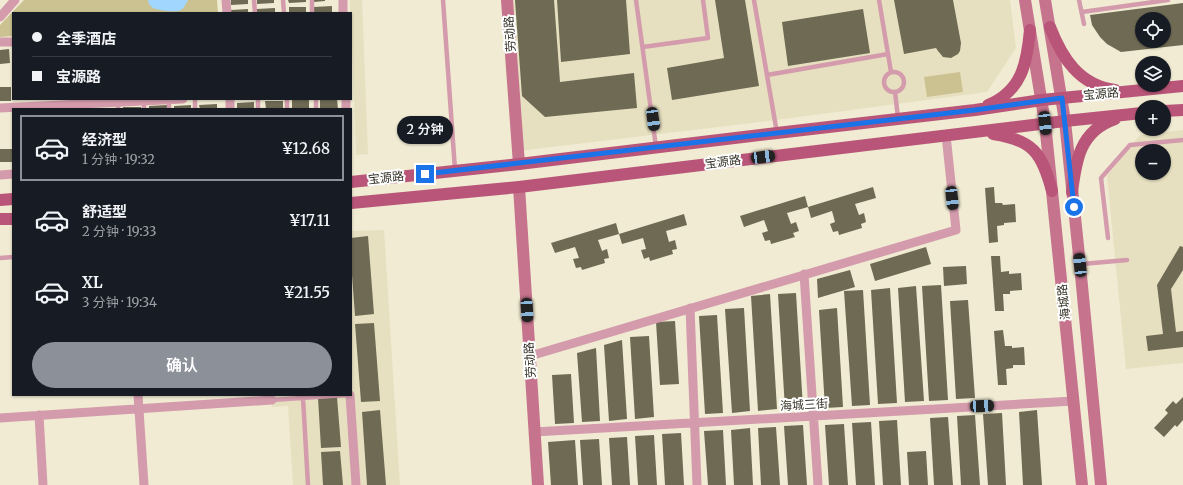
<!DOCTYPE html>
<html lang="zh">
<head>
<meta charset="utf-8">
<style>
	:root { --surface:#171b24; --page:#20242c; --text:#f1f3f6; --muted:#9ea1a6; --line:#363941; --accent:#8c9099 }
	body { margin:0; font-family:Merriweather,"Noto Sans SC",serif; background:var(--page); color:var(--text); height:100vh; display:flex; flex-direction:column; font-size:15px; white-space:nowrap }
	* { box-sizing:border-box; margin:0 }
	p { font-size:13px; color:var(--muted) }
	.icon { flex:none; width:22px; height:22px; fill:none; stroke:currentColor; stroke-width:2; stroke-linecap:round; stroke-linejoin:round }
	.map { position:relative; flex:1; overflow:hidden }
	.drawer { position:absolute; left:12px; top:108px; width:340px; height:288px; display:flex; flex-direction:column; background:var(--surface); border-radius:0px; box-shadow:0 1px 3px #0004 }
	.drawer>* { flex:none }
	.top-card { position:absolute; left:12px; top:12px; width:340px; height:88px; border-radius:0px; box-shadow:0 1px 3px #0004; display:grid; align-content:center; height:88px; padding:0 20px; background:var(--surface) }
	.tools { position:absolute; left:1135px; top:12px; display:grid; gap:8px }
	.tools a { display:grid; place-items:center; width:36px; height:36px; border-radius:50%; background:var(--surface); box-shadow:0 1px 3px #0004; font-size:20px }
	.end { position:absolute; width:18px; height:18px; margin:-9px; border:5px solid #1a73e8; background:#fff; box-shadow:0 0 0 2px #fff }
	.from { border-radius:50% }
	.bubble { position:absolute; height:28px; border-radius:14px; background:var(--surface); box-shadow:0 1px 3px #0004; font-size:13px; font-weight:600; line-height:28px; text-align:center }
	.car { position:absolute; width:12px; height:24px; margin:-12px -6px; border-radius:5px; box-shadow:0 0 3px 1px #0007; background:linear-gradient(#222 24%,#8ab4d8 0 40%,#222 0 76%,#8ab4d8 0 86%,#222 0) }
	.top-card b { display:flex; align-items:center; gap:14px; height:38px; font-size:15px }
	.top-card b+b { border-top:1px solid var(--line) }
	.top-card i { width:10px; height:10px; background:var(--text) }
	ul { padding:7px 0 0; list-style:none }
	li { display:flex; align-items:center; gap:12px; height:66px; margin:0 8px 6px; padding:0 12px; border:2px solid transparent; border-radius:0px }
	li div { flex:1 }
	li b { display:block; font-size:15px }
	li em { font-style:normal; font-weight:600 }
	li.selected { border-color:var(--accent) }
	li>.icon { width:36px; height:36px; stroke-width:1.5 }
	.action { display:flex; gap:8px; margin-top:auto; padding:8px 20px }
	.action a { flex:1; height:46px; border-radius:24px; background:var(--accent); color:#fff; font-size:16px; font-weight:600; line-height:46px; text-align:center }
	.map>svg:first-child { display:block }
</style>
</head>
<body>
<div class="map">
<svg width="1183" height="485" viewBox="0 0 1183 485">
	<rect width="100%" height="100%" fill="#f0ebd2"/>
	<!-- built -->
	<path fill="#e6e0c0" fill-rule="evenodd" d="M350 0H362L368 154 356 155 351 13H350Z
		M507 0H1010L1016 48 987 92 768 121 518 151Z
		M1183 130V363L1126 369 1107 176 1140 135ZM1142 151H1164V173H1142Z
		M384 230 400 485H293L288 406 272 407 271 395H351V231Z"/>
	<!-- green -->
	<path fill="#cbc191" d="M24 0H217L218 13H13V36L0 37V25Z
		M960 72 963 92 927 97 924 77Z"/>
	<!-- water -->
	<path fill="#a1d6fe" d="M148 0H188C186 4 184 8 181 10 176 13 157 10 153 8 150 6 148 3 148 0Z"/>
	<!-- building -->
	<path fill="#6e6a54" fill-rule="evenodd" d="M231 0H248V4L231 5Z
		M257 0H274V3L257 4Z
		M288 0H306V2L289 3Z
		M314 0H325V1L314 2Z
		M515 0H554L560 82 634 73 637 108 545 117 522 96Z
		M557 0H626L630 54 561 62Z
		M715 0H745L759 86 672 100 667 68 724 58Z
		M894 0H953L961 43 960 51 958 54 951 58 943 57 938 51 936 48 904 54Z
		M1183 3V45L1121 52 1107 44 1100 37 1092 25 1090 15ZM1142 19H1164V41H1142Z
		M332 6V13H314V7Z
		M289 7H306V13H289Z
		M275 8V13H257V9Z
		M248 9V13H231V10Z
		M863 9 870 53 788 66 782 22Z
		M9 49 10 63 0 64V50Z
		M0 87H11V101H0Z
		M320 99H337L338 109H320Z
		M292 100H309V109H292Z
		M265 101H283V109H266Z
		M254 102V109H237V103Z
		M217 104V109H200L199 105Z
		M167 105V109H149V106Z
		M191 105V109H174V106Z
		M123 107H141V109H123Z
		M0 149H12L13 162H0Z
		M873 187 876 198 855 204 859 215 864 213 866 222 861 224 862 228 839 235 838 231 833 232 830 224 835 222 832 211 811 218 808 207Z
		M994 187 995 203H1002L1003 205 1015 204 1016 222 1004 223V225L997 226 998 242 989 243 985 188Z
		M805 196 808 207 787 213 791 224 796 222 799 231 793 233 795 237 771 244 770 240 765 241 762 233 768 231 764 220 744 227 740 216Z
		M684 214 687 225 666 231 669 242 675 240 677 249 672 250 673 254 650 261 649 257 644 259 641 250 646 249 643 238 622 244 619 234Z
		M616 223 619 234 598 240 602 251 607 249 609 258 604 259 605 263 582 270 581 267 576 268 573 259 579 258 575 247 555 253 551 243Z
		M368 236 374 314 355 316 351 261V238Z
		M1180 246 1183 247V270L1171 289 1176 332 1183 331V347L1148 351 1146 336 1163 334 1157 285Z
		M926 247 931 264 875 281 870 264Z
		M991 256H1000L1001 272 1009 271V274L1021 273 1022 290 1010 291V294H1003L1004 311H995Z
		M966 266 967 284 944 286 943 267Z
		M850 270 855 287 818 298 817 279Z
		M941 285 948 400 929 401 922 286Z
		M916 286 924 401 905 402 898 288Z
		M890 288 897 403 878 404 871 290Z
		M863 290 870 405 852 406 844 291Z
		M796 293 803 408 785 409 778 294Z
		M770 294 777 409 758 411 751 296Z
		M968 300 975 398 956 399 950 301Z
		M744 308 750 411 732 413 725 309Z
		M837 308 843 407 825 408 819 310Z
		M717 315 723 413 705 414 699 316Z
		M675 321 679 384 660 385 656 322Z
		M374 323 380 401 361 402 355 324Z
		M1003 330 1005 346H1012V348L1024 347 1025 365H1013V368L1006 369 1007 385H998L994 331Z
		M649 336 654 417 635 419 630 337Z
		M622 340 627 419 609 421 604 345Z
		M596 348 600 421 582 422 577 353Z
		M571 374 574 423 555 424 552 375Z
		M337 397 341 447 321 448 318 398Z
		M1183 397V420L1177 427 1175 425 1164 437 1154 428 1168 413 1165 410 1173 401 1176 404Z
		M380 410 386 485H367L362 412Z
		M1037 410 1042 485H1023L1019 412Z
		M1002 413 1006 485H988L983 414Z
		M975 415 980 485H961L957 416Z
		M948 417 953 485H934L930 418Z
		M897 420 901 485H883L879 421Z
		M871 422 875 485H856L852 423Z
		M844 424 848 485H829L825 425Z
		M803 425 807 485H788L784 426Z
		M776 427 780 485H761L758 428Z
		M750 428 753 485H734L731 430Z
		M723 430 726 485H708L704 431Z
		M681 433 684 485H665L662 434Z
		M654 435 657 485H638L635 436Z
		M627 437 630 485H612L609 438Z
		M599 439 602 485H583L580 440Z
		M575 440 578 485H551L548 442Z
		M340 451 343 485H323L321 452Z
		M926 451 928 485H909L907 452Z"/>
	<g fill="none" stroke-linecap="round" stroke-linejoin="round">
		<!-- lane -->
		<path stroke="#d49bac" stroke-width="4.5" d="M254 0 255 13
			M283 0 284 13
			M312 0V13
			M443 0 455 170
			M636 0 656 147
			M754 0 777 133
			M879 0 891 72
			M1079 0 1084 24
			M1082 12 1168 0
			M643 47 708 38 703 0
			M884 82a10 10 0 1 1 20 0a10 10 0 1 1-20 0Z
			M767 75 888 54
			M895 92 898 118
			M169 99V109
			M195 99V109
			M258 99V109
			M287 99V109
			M316 99V109
			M118 101V109
			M144 101V109
			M1108 238 1101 178 1130 145 1183 140
			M0 258 13 257
			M1082 264 1127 260
			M271 395 272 400 346 395
			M303 398 308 485"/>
		<!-- street -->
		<path stroke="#d49bac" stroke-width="9" d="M226 0 227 13
			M343 0V13
			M0 17 15 0
			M0 42H13
			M230 99V109
			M346 99V109
			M0 108 183 99
			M0 175 13 174
			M804 274 818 485
			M690 308 697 485
			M530 356 956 230 946 135
			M138 395 144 485
			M350 395 356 485
			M39 415 43 485
			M0 418 272 400
			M534 432 1074 401"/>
		<!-- secondary -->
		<path stroke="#c6738d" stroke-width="12" d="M507 0 519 164
			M1025 0 1045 123 1082 485
			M1045 0 1065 121 1080 265 1101 485
			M519 187 538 485"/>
		<!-- primary -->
		<path stroke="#b95578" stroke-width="12" d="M1050 27C1062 58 1079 85 1115 90
			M988 105C1022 91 1027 63 1030 30
			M1164 111 1183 110
			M993 134C1033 140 1042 153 1052 191
			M351 182 519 164 777 133 975 110 1042 100 1183 86
			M1072 192C1076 160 1080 131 1115 119
			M0 200 13 199
			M351 203 519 187 1065 121 1142 113
			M0 219H13"/>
	</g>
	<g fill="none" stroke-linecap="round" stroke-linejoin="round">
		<!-- route -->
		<path stroke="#1a73e8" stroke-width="5" d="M425 174 975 110 1062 98 1074 207"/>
	</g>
	<g text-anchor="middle" stroke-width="4" stroke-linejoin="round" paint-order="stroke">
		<!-- street labels -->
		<g font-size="12" fill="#333127" stroke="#fff">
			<text transform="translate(510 34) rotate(-94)" y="4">劳动路</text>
			<text transform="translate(1101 94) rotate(-5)" y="4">宝源路</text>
			<text transform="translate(723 162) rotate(-7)" y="4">宝源路</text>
			<text transform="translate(386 178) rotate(-6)" y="4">宝源路</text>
			<text transform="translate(1064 302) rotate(-96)" y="4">海城路</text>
			<text transform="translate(530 360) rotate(-94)" y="4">劳动路</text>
			<text transform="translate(804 405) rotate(-3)" y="4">海城三街</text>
		</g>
	</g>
</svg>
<div class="tools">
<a><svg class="icon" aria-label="locate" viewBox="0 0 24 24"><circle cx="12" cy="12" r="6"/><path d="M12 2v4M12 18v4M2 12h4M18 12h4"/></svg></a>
<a><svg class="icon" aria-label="layers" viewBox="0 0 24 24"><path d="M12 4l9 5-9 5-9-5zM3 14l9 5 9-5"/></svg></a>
<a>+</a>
<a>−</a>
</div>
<i class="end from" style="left:1074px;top:207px"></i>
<i class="end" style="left:425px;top:174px"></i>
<div class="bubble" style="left:397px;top:116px;width:56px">2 分钟</div>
<i class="car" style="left:653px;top:119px;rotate:172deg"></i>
<i class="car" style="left:1045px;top:123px;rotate:174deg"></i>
<i class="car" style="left:763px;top:157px;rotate:83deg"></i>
<i class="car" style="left:952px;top:198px;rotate:174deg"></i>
<i class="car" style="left:1080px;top:265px;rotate:354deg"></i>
<i class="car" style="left:527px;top:310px;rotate:177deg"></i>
<i class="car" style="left:982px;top:406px;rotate:87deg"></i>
<div class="top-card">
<b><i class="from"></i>全季酒店</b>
<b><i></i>宝源路</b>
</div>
<section class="drawer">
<ul>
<li class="selected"><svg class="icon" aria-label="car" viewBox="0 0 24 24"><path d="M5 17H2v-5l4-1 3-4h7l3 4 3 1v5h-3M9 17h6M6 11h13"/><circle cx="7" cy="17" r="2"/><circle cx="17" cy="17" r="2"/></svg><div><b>经济型</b><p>1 分钟 · 19:32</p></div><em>¥12.68</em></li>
<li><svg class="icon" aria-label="car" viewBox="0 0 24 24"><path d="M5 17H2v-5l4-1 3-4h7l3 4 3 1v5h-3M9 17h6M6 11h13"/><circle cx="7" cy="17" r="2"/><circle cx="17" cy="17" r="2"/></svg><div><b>舒适型</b><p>2 分钟 · 19:33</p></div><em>¥17.11</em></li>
<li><svg class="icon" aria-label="car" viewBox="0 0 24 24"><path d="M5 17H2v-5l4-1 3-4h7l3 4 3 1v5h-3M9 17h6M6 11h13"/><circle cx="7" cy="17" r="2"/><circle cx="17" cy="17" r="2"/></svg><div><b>XL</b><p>3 分钟 · 19:34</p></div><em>¥21.55</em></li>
</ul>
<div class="action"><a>确认</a></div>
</section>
</div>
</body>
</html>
